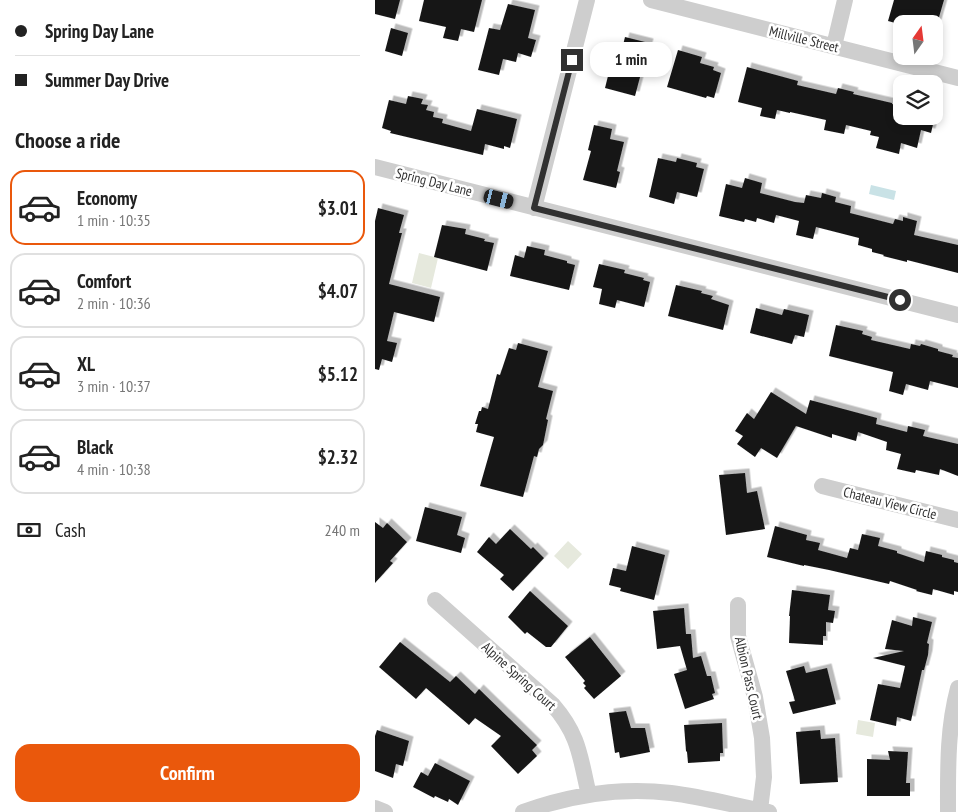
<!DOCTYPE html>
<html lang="en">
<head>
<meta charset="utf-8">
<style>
	:root { --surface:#fff; --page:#f6f6f6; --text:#222; --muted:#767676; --line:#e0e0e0; --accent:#ea580c }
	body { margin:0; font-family:"PT Sans Narrow",sans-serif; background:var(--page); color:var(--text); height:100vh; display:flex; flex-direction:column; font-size:19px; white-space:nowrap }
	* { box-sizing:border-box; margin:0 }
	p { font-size:16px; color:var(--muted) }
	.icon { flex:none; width:28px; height:28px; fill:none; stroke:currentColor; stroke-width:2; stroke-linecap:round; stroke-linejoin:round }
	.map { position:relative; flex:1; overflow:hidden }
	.details { display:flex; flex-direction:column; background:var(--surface); width:375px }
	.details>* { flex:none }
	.banner { display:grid; align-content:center; height:110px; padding:0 15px; background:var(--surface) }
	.needle { width:32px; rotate:14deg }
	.buttons { position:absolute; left:518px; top:15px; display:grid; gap:10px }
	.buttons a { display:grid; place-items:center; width:50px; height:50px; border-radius:10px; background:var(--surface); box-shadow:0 2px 8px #0003; font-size:25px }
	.end { position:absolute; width:22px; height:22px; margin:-11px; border:6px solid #313131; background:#fff; box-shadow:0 0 0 2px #fff }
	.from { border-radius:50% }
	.bubble { position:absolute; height:35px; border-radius:15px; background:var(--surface); box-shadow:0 2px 8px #0003; font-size:16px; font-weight:700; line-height:35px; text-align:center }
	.car { position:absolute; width:15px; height:30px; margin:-15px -8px; border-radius:6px; box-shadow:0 0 4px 1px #0007; background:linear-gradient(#222 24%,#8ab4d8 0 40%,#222 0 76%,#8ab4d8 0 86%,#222 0) }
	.banner b { display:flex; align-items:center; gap:18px; height:48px; font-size:19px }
	.banner b+b { border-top:1px solid var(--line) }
	.banner i { width:12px; height:12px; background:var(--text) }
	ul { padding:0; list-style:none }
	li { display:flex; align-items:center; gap:15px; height:75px; margin:0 10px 8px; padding:0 5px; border:2px solid var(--line); border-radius:15px }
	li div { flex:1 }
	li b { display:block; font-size:19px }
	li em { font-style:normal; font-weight:700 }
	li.on { border-color:var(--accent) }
	li>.icon { width:45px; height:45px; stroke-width:1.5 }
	h2 { padding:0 15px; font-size:22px; line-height:60px }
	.pay { display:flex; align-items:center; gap:12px; height:55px; padding:0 15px; font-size:19px }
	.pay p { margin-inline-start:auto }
	.action { display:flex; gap:10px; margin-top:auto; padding:10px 15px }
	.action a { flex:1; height:58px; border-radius:15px; background:var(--accent); color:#fff; font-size:20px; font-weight:700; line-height:58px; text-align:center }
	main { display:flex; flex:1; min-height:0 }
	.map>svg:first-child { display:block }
</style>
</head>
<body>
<main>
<section class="details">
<div class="banner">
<b><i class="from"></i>Spring Day Lane</b>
<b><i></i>Summer Day Drive</b>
</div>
<h2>Choose a ride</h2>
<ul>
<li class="on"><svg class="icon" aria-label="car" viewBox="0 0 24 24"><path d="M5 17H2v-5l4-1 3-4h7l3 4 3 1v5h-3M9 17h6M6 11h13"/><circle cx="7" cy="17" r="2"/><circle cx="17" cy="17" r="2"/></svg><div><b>Economy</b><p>1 min · 10:35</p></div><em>$3.01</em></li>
<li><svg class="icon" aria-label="car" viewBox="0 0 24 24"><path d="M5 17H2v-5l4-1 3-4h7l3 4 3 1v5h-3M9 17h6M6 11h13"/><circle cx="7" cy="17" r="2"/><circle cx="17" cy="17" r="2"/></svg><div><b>Comfort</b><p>2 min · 10:36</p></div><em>$4.07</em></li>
<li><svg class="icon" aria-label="car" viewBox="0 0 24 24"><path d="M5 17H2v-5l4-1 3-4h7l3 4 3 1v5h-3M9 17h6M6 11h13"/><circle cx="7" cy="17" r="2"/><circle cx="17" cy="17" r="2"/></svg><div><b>XL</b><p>3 min · 10:37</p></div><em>$5.12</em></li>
<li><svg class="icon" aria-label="car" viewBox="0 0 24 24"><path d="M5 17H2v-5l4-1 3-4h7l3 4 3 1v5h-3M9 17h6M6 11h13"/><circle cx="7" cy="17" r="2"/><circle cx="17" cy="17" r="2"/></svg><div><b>Black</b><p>4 min · 10:38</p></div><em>$2.32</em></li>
</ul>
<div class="pay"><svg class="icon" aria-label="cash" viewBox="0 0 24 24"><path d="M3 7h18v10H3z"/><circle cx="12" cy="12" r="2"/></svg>Cash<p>240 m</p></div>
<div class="action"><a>Confirm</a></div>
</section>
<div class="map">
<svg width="583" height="812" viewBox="0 0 583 812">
	<defs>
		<filter id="shadow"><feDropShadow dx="4.5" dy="-4.5" stdDeviation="0" flood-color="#0004"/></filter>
	</defs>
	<rect width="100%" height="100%" fill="#fff"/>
	<!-- green -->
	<path fill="#e6e9dd" d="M44 253 63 258 56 288 37 283Z
		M193 541 207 554 193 569 179 556Z
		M483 720 500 723 498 737 481 734Z"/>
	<!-- water -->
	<path fill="#c9e2e6" d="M496 185 521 191 519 200 494 194Z"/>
	<!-- building -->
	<path fill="#181818" filter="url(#shadow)" d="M0 0H25L20 19 0 14Z
		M49 0H107L99 32 86 29 83 41 68 38 71 27 44 21Z
		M519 0H569L562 24H524L513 21Z
		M133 4 160 10 153 38 161 40 156 57 143 53 141 62 128 59 124 75 103 70 114 28 125 30Z
		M16 28 33 33 27 56 10 51Z
		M250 37 274 43 260 96 230 88 236 64H239L242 53 244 54 247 49Z
		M303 50 327 57 325 63 339 67 338 70 346 73 339 98 332 96 331 98 292 87Z
		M372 67 423 81 422 85 461 94 463 88 479 92 478 94 517 103V104L526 106V116H560L556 133 546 130 542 148 526 143 524 154 501 148 504 137 495 135 496 131 471 125 469 134 449 130 451 120 415 112V113L402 110 400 119 385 116 387 108 363 102Z
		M33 96 48 99 46 104 53 105 51 110 59 112 58 117 68 119 67 123 96 131 102 109 142 119 135 148 129 146V149L110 144 108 155 36 138 15 133 16 131 7 128 14 100 31 104Z
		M219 125 237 129 235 139 249 142 242 171 245 172 241 188 208 180 216 151 213 150Z
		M283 158 301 162 302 158 322 163 321 167 329 169 322 197 302 192 299 204 274 197Z
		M370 178 387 183 385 193 420 202 429 203 431 195 446 198 447 193 461 197 460 202 476 206 475 213 518 224 520 219 528 221V217L542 221 539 235 583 245V273L532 260V262L508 256 509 255 497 252V249L483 245 484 238 441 227 438 239 421 235 424 221 401 215 399 223 382 218 381 222 370 219 369 222 344 216 351 184 367 188Z
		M3 208 29 215 24 233H27L14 284 65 297 59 322 19 312 12 341 22 343 17 362 7 359 4 370 0 369V221Z
		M67 225 91 229 90 234 110 239 109 241 119 243 112 271 59 257Z
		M152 246 170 250 169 255 192 261V263L200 265 194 290 135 276 140 255 149 258Z
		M224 264 250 270 249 273 269 278 268 280 275 282 269 307 242 300 240 308 224 304 227 289 218 287Z
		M301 285 327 291 326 293 338 296 336 299 354 305 348 330 293 316Z
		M381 308 407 315 409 309 434 315 429 337 420 335 417 344 375 333Z
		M461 325 488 331 487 334 497 337 496 340 535 349 536 344 545 346 546 344 563 349V351L578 355 577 357 583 358V388L555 381 553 390 531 384 528 395 514 391 518 372 454 356Z
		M143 343 173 351 163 387 178 391 171 419 173 420 168 445 164 449 162 457 159 456 148 497 105 486 119 437 101 432 103 424H100L104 411H106L107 407 113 409 122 374 125 375 134 348 141 350Z
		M396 392 431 414 435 400 502 418 501 424 532 432 533 426 550 430 548 436 583 444V476L565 469 564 475 541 470 540 473 522 469 526 454 511 450 512 442 483 432 481 441 457 434V438L421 426 402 458 386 448 380 457 362 444 368 436 360 431 372 413 379 419Z
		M370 473 372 493 382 491 390 529 351 535 344 475Z
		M50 507 87 517 82 535 90 538 86 553 41 541Z
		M0 522 8 528 12 523 32 542 15 561 18 563 0 583Z
		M400 526 432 535 431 540 445 543 443 550 472 558 475 548 483 550 487 534 505 538 503 546 522 551V553L549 562 551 551 567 555V557L579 560V562L583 563V592L579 591V595L558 589 557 595 541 591 542 590 515 581 514 584 454 570 429 565V566L392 557Z
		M135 529 156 549 158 547 169 558 138 591 125 579 129 575 102 552 114 537 121 544Z
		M257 546 290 555 279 600 245 591 246 588 234 585 238 568 251 571Z
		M417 590 455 595 453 610 460 611 458 623 451 622V636H448V645L414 643 415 616H414Z
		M155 591 193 626 176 647H171L152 632 150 634 133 617Z
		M309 608 311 634H316L318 658 326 656 332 676H336L340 693 337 694 339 699 310 709 299 674 312 670 305 646 282 649 278 611Z
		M538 617 557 622 552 643 554 644 553 655 549 670H547L536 721 522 717 521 726 495 720 503 684 525 688 530 666 498 658 529 651 510 649 517 620 537 626Z
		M215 637 246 676 219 699 209 688 211 686 208 683 210 681 190 657Z
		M25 642 75 682 81 676 100 694 104 689 162 745 157 750 162 756 143 774 116 746 126 736 100 718 94 725 51 688 41 699 4 667Z
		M429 666 431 673 452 668 461 704 418 714 414 702 420 701 411 671Z
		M251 711 256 728H270L275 752 245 758 244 752 240 753 234 713Z
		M347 723 348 753H345V761L313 763 312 752 311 751 309 725Z
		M2 730 34 741 28 766 21 764 18 778 0 771V736Z
		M445 730 446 739 460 738 463 782 425 784 421 732Z
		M513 751 533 752 531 783H535V796H492V759L515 760Z
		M60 763 95 781 83 805 74 799 73 802 60 796 59 798 38 787 46 772 53 776Z"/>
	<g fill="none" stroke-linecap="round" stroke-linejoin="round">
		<!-- street -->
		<path stroke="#cecece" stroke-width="16" d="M276 0 583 78
			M459 46 470 0
			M0 167 583 315
			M159 208 212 0
			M447 486 583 520
			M60 600 178 705C205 736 205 758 214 795
			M363 605V636L380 697 387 738 389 777 385 810
			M0 808 10 812
			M148 812C195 795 246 787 296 793 329 797 361 806 394 812
			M573 812C573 770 572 729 583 688"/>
	</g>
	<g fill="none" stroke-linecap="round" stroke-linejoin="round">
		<!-- route -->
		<path stroke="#313131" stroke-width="6" d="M197 60 159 208 525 300"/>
	</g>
	<g text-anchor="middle" stroke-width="5" stroke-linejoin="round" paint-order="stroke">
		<!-- street labels -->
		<g font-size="14" fill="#313131" stroke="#fff">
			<text transform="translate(429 39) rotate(14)" y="5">Millville Street</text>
			<text transform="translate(59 182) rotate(14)" y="5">Spring Day Lane</text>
			<text transform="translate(515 503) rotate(14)" y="5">Chateau View Circle</text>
			<text transform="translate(144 676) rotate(42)" y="5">Alpine Spring Court</text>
			<text transform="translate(374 678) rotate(77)" y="5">Albion Pass Court</text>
		</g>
	</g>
</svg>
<div class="buttons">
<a><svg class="needle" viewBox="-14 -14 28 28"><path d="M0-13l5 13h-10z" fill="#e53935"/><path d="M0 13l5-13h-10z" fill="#767676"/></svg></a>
<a><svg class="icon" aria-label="layers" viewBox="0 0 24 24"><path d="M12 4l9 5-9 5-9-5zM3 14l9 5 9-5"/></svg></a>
</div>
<i class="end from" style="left:525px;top:300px"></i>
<i class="end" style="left:197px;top:60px"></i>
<div class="bubble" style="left:215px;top:42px;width:82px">1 min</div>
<i class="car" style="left:124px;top:199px;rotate:104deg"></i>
</div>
</main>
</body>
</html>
